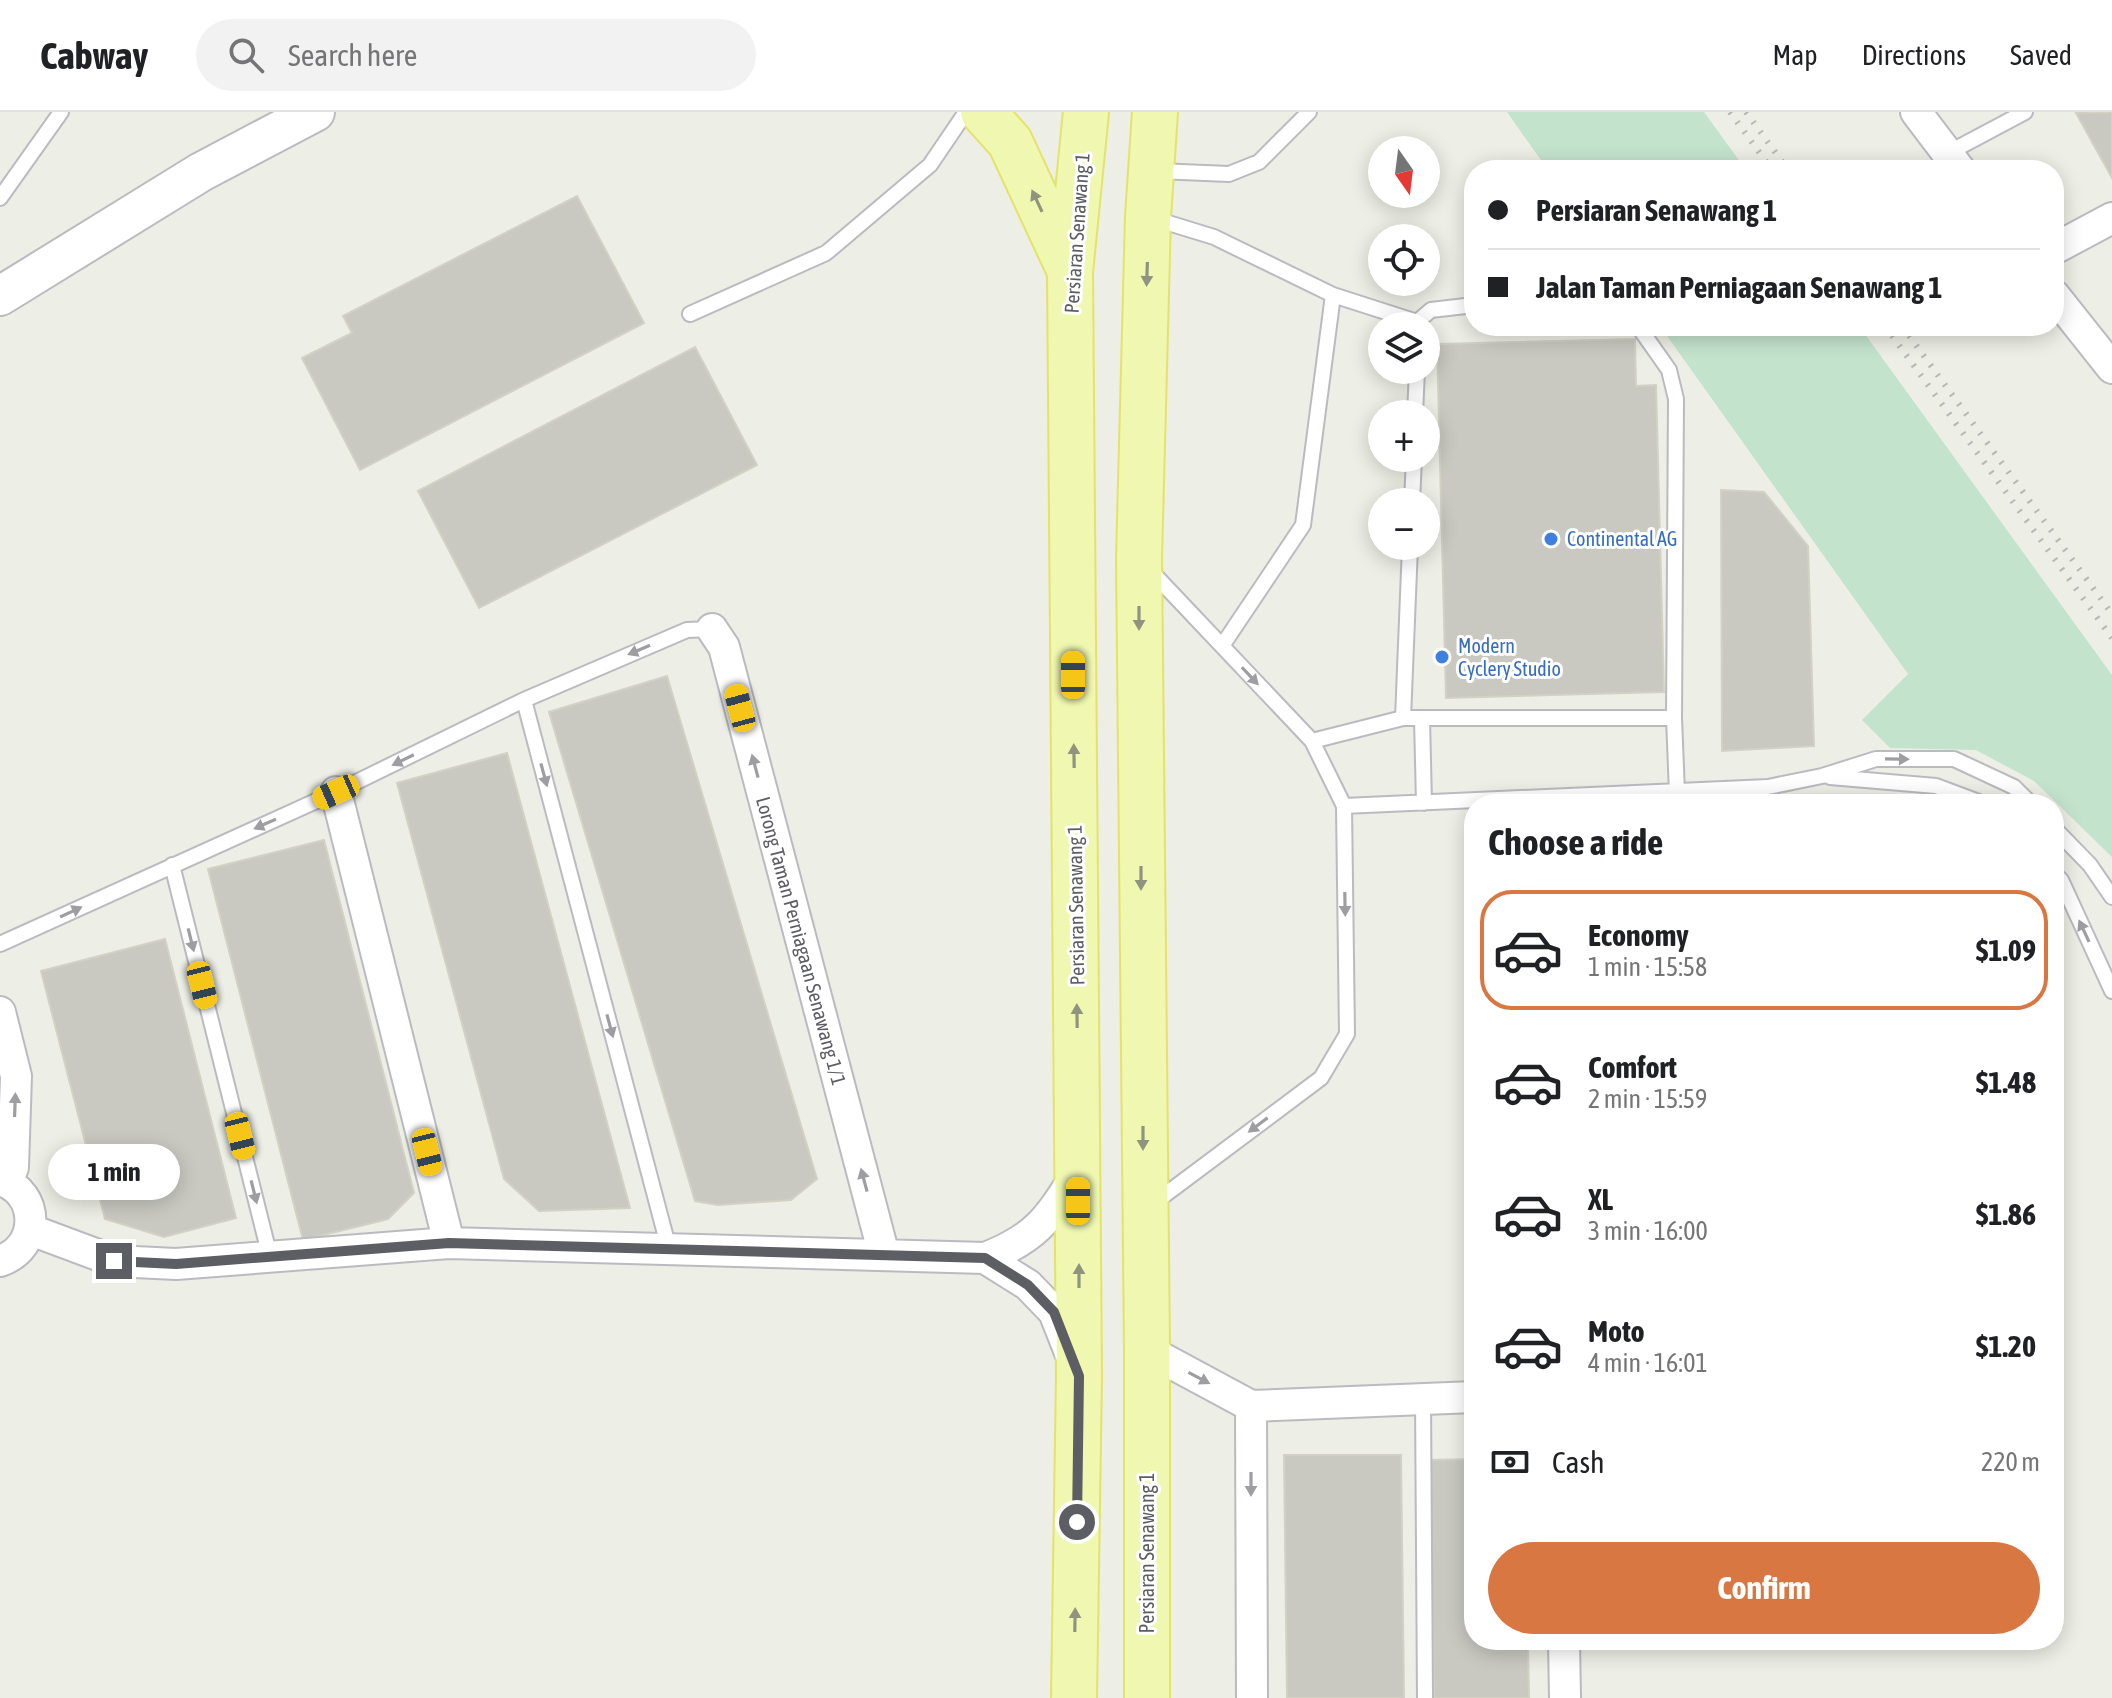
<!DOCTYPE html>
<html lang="en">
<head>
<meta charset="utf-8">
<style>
	:root { --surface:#fff; --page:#f2f2f2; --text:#202124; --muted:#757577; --line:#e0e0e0; --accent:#d87741 }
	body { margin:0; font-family:"Asap Condensed",sans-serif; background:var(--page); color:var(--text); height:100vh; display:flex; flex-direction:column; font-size:30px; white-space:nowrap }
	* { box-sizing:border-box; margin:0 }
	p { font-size:26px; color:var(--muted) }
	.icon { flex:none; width:44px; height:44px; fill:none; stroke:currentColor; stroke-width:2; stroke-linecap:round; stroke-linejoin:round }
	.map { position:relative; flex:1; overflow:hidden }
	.sheet { position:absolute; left:1464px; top:682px; width:600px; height:856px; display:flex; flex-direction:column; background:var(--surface); border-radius:32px; box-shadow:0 4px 20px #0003 }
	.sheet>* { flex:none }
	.guide { position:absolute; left:1464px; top:48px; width:600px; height:176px; border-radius:32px; box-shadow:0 4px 20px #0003; display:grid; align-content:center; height:176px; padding:0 24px; background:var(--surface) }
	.needle { width:52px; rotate:166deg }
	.fabs { position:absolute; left:1368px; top:24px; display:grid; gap:16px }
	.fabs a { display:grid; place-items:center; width:72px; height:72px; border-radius:50%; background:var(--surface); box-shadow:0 4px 20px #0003; font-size:40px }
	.end { position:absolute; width:36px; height:36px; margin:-18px; border:10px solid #5d5e64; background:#fff; box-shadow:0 0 0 4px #fff }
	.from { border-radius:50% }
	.bubble { position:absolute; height:56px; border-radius:28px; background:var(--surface); box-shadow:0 4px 20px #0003; font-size:26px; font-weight:700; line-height:56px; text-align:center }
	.car { position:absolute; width:24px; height:48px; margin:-24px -12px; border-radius:10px; box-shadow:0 0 6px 2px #0007; background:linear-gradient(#f5c518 24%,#345 0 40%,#f5c518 0 76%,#345 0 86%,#f5c518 0) }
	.guide b { display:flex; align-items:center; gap:28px; height:76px; font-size:30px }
	.guide b+b { border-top:2px solid var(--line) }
	.guide i { width:20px; height:20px; background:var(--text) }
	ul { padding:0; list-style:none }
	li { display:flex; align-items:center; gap:24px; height:120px; margin:0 16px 12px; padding:0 8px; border:4px solid transparent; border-radius:32px }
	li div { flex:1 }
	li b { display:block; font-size:30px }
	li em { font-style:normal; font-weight:700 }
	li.selected { border-color:var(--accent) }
	li>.icon { width:72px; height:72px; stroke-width:1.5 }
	h2 { padding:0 24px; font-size:36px; line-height:96px }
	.pay { display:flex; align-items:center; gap:20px; height:88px; padding:0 24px; font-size:30px }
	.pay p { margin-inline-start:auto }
	.action { display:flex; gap:16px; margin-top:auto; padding:16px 24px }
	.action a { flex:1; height:92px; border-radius:48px; background:var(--accent); color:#fff; font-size:32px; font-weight:700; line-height:92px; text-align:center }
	header { display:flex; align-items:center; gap:48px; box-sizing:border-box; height:112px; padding:0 40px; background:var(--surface); border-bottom:2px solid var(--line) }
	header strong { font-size:38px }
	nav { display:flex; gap:44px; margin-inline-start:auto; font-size:28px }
	.search { width:560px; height:72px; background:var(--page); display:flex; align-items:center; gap:20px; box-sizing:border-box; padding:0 28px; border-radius:44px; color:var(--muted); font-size:30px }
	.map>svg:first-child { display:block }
</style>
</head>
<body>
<header>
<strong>Cabway</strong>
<div class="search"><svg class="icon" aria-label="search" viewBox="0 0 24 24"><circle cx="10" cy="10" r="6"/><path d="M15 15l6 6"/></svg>Search here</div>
<nav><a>Map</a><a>Directions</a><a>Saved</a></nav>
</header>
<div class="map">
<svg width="2112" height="1586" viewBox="0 0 2112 1586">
	<rect width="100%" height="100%" fill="#edeee5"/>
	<!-- green -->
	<path fill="#c4e3cd" d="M1507 0H1704L1746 58H1548Z
		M1660 214H1859L2112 563V745L2034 669 1976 638 1890 636 1862 608 1908 562Z"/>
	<!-- building -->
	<path fill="#c9c9c2" stroke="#d2d1c4" stroke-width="2" d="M2112 0V66L2076 1Z
		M577 84 644 211 360 358 302 246 352 221 343 204Z
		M1635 227 1636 274 1656 273 1664 580 1446 586 1437 232Z
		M695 235 757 353 479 496 418 379Z
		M1721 378 1764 380 1808 434 1814 634 1722 639Z
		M667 564 817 1067 791 1088 718 1093 695 1089 549 600Z
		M507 641 630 1096 539 1099 504 1067 397 671Z
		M324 728 414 1081 388 1107 303 1128 208 757Z
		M165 827 236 1106 164 1125 105 1107 41 859Z
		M2054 886 2060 970H2054Z
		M1284 1343H1401L1404 1586H1287Z
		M1474 1347V1528H1528L1529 1586H1434L1430 1348Z"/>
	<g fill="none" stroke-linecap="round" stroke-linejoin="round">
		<!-- service casing -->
		<g stroke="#babbc0" stroke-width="18">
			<path id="service" d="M1948 41 2025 0
				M1157 59 1229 62 1259 50 1309 0
				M0 86 61 0
				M1152 106 1214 125 1333 183 1417 210
				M690 202 826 141 930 53 966 0
				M1418 214 1417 210 1431 198 1474 193
				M1638 214 1669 258 1676 287 1674 606 1677 681
				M1415 302 1417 258
				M1412 390 1414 346
				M1150 458 1312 629 1344 694 1347 922 1321 966 1154 1091
				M1222 534 1303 413 1333 183
				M524 588 669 1137
				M1403 606H1674
				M1422 607 1424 691
				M1312 629 1403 606 1410 434
				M1830 665 1936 674 1984 692
				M1344 694 1768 675 1822 664 1876 647H1954L2014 675 2031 692
				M2054 716 2090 753 2112 785
				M172 753 270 1145
				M2054 761 2061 768 2112 879
				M0 832 336 680 524 588 687 518 712 517
				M1423 1287 1425 1586"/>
		</g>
		<!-- minor casing -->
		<g stroke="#babbc0" stroke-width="34">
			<path id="minor" d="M1916 0 1960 58
				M2054 137 2112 106
				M2054 183 2112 256
				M712 517 724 535 884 1143
				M336 680 449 1131
				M0 900 16 964 13 1055 8 1070
				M0 1068C41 1081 40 1136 0 1149
				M31 1118 114 1149 176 1152 449 1131 985 1146C1037 1126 1048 1107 1077 1062
				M985 1146 1028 1173 1054 1200 1071 1243
				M1147 1238 1251 1294 1474 1285
				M1251 1294 1252 1586
				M1564 1528 1565 1586"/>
		</g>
		<!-- tertiary casing -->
		<g stroke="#babbc0" stroke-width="42">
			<path id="tertiary" d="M0 184 201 60 315 0"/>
		</g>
		<!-- primary casing -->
		<g stroke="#e3e369" stroke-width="48">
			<path id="primary" d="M983 0 1010 30 1069 157
				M1074 1586 1079 1264 1070 160 1086 0
				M1147 1586V1238L1139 446 1148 105 1155 0"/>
		</g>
		<!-- service -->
		<use href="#service" stroke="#fff" stroke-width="14"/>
		<!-- minor -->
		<use href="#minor" stroke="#fff" stroke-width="30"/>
		<!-- tertiary -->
		<use href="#tertiary" stroke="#fff" stroke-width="38"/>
		<!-- primary -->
		<use href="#primary" stroke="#eff7b1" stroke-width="44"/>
		<!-- rail -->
		<path stroke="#b7b7b8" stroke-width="6" stroke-dasharray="2 10" stroke-linecap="butt" d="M1730 0 1772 58
			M1746 0 1788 58
			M1885 214 2112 526
			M1902 214 2112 502"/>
	</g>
	<!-- one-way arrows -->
	<defs><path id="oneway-solid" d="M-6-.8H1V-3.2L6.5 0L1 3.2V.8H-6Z" transform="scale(2)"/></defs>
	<g fill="#90947f">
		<use href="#oneway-solid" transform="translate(1037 89) rotate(-115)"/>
		<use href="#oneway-solid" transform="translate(1147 162) rotate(92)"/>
		<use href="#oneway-solid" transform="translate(1139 506) rotate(90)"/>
		<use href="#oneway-solid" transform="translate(1074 644) rotate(-91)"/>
		<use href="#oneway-solid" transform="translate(1141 766) rotate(90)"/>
		<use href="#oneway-solid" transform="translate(1077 904) rotate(-91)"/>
		<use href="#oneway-solid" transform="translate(1143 1026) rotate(90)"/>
		<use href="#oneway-solid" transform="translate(1079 1164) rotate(-90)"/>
		<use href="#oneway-solid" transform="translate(1075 1508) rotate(-89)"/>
	</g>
	<g fill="#9e9ea2">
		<use href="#oneway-solid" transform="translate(639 538) rotate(157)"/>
		<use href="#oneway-solid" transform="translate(1250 564) rotate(47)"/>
		<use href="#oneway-solid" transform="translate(1897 647) rotate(1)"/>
		<use href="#oneway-solid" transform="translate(403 648) rotate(154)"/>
		<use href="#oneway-solid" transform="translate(755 654) rotate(-105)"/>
		<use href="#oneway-solid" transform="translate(544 663) rotate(75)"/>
		<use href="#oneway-solid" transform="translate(265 712) rotate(156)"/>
		<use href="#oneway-solid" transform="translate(1345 792) rotate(89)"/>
		<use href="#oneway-solid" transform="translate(71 800) rotate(-25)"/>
		<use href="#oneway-solid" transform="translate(2084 819) rotate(-115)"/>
		<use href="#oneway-solid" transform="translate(191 828) rotate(76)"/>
		<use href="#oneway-solid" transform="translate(610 914) rotate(75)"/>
		<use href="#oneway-solid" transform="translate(15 993) rotate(-88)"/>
		<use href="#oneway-solid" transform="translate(1258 1013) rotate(143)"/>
		<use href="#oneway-solid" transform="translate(864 1068) rotate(-105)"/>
		<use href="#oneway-solid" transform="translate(254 1080) rotate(76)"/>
		<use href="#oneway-solid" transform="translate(1199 1266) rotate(28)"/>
		<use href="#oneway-solid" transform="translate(1251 1372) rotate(90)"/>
	</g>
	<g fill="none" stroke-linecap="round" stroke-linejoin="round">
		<!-- route -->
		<path stroke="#5d5e64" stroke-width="10" d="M114 1149 176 1152 449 1131 985 1146 1028 1173 1054 1200 1079 1264 1077 1410"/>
	</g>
	<!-- markers -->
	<g fill="#3f7fe0" stroke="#fff" stroke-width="3">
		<circle cx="1551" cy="427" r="8"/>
		<circle cx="1442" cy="545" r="8"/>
	</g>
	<g text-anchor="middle" stroke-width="6" stroke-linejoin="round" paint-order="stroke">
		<!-- street labels -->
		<g font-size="20" fill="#5d5e64" stroke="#fff">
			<text transform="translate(1077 121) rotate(-86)" y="7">Persiaran Senawang 1</text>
			<text transform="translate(1076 793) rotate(-91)" y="7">Persiaran Senawang 1</text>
			<text transform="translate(801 829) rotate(75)" y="7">Lorong Taman Perniagaan Senawang 1/1</text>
			<text transform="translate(1147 1441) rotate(-90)" y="7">Persiaran Senawang 1</text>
		</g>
		<!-- shop labels -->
		<g font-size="20" fill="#366cbe" stroke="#fff" text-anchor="start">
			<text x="1567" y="434">Continental AG</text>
			<text x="1458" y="541">Modern<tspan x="1458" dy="23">Cyclery Studio</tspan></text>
		</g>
	</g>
</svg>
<div class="fabs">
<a><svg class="needle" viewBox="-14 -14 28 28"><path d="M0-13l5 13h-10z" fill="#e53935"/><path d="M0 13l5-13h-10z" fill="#757577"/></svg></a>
<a><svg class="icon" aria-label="locate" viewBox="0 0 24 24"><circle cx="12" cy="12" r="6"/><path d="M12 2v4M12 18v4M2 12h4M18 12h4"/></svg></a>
<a><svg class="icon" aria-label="layers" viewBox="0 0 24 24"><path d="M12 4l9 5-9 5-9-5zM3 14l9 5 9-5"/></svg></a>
<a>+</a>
<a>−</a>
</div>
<i class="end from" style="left:1077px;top:1410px"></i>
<i class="end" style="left:114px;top:1149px"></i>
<div class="bubble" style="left:48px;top:1032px;width:132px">1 min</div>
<i class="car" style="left:1073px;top:563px;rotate:0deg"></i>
<i class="car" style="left:740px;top:596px;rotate:345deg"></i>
<i class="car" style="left:336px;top:680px;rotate:246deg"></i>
<i class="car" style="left:202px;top:873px;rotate:166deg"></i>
<i class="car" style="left:240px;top:1024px;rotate:166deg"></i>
<i class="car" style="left:427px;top:1040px;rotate:166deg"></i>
<i class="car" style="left:1078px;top:1089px;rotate:0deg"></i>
<div class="guide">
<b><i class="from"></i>Persiaran Senawang 1</b>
<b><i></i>Jalan Taman Perniagaan Senawang 1</b>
</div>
<section class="sheet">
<h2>Choose a ride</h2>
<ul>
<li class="selected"><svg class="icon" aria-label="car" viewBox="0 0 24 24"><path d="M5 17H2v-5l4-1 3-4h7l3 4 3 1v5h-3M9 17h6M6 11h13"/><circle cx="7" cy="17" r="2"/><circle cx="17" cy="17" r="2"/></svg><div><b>Economy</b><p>1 min · 15:58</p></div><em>$1.09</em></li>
<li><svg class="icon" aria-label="car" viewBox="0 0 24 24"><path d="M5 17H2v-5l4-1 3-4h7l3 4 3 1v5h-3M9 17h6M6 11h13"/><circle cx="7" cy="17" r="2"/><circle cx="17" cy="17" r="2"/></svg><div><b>Comfort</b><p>2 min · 15:59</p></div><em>$1.48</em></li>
<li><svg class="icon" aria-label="car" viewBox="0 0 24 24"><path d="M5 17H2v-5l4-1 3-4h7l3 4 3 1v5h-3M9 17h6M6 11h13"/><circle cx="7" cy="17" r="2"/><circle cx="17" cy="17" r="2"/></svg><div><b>XL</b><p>3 min · 16:00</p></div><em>$1.86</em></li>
<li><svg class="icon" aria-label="car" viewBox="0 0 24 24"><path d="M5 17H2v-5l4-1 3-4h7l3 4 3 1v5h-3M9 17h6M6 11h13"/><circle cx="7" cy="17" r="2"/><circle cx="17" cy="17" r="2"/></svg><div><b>Moto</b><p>4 min · 16:01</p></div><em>$1.20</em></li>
</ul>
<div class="pay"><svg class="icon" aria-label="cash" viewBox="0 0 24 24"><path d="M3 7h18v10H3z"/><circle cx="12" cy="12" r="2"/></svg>Cash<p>220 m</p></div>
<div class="action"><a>Confirm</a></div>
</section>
</div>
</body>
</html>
